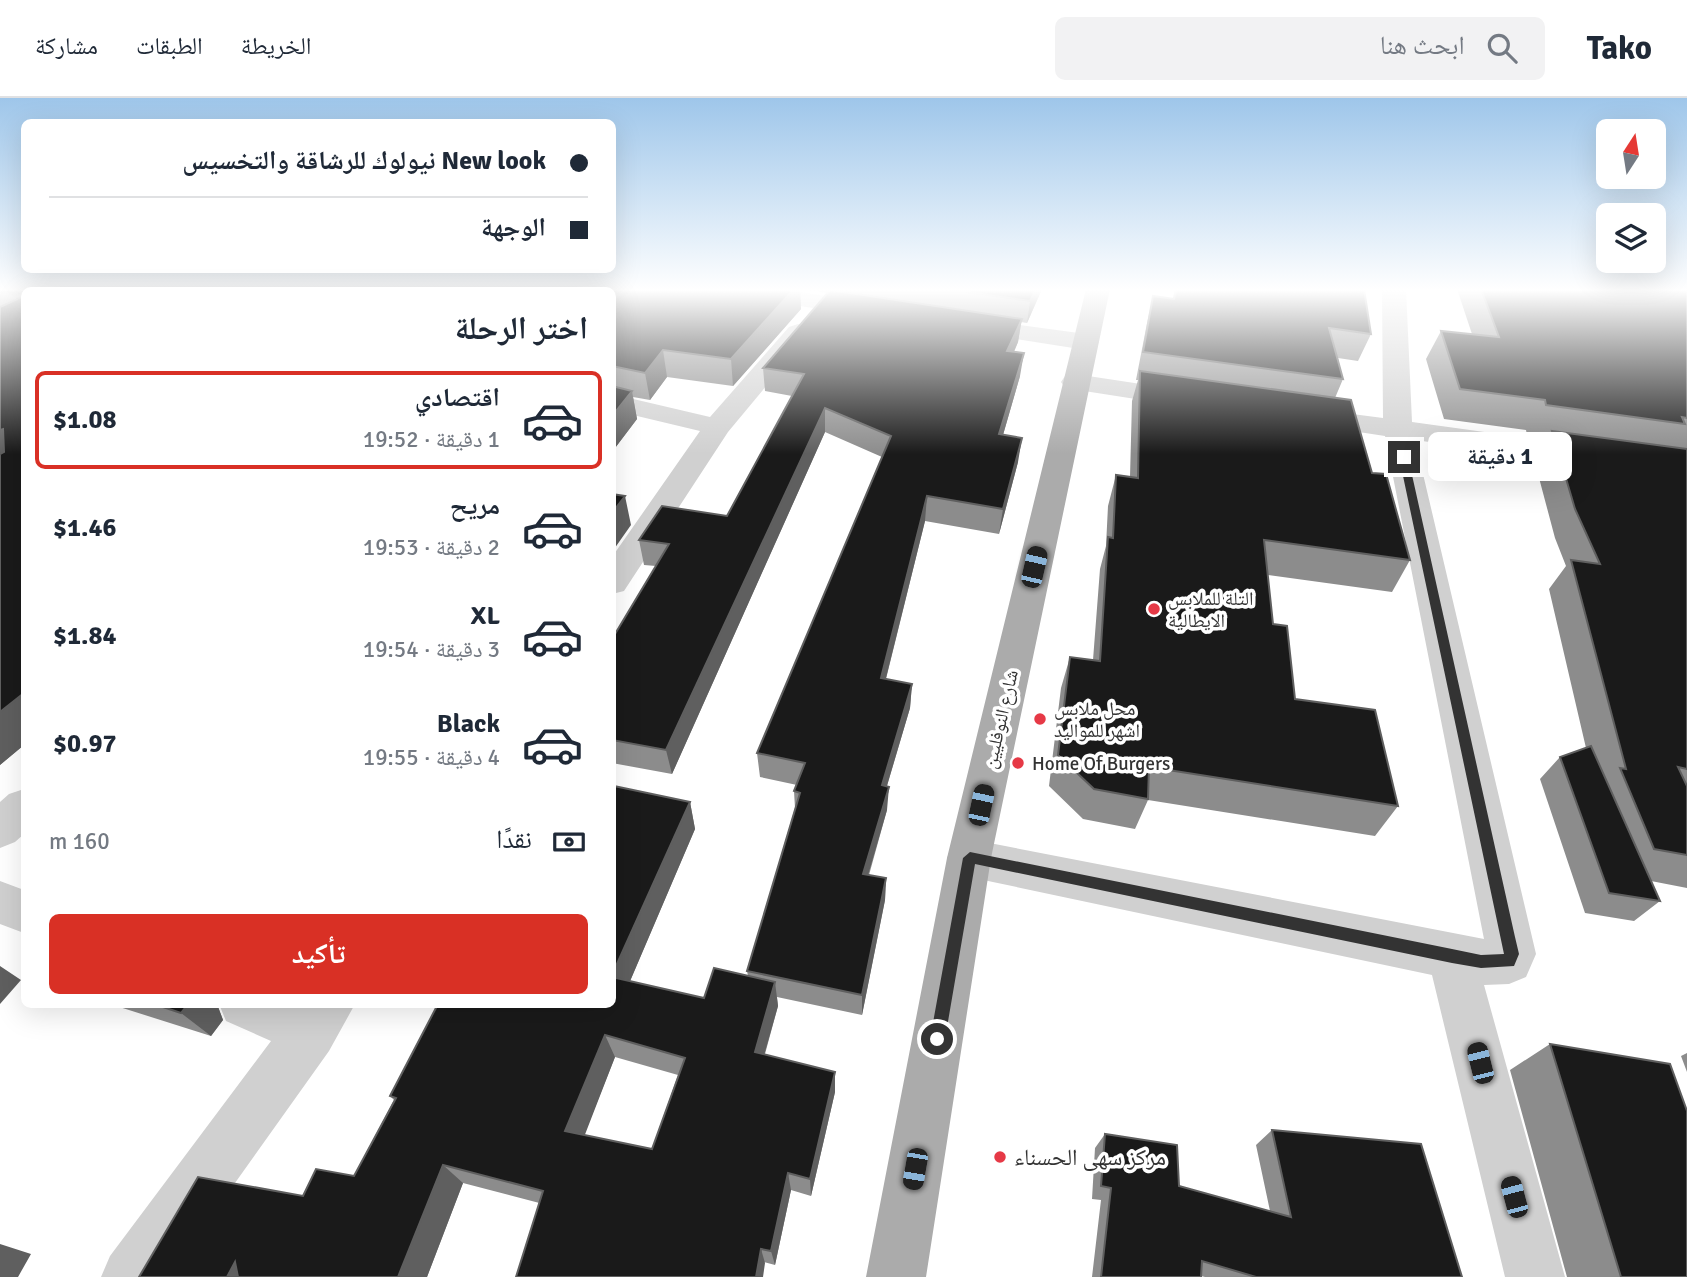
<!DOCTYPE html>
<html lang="ar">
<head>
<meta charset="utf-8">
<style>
	:root { --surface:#fff; --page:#f2f2f3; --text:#1f2937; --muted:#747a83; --line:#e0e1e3; --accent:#d93025 }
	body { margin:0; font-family:Signika,"Noto Naskh Arabic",sans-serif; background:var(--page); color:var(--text); direction:rtl; height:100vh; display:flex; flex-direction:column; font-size:26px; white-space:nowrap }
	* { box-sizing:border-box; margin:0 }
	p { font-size:23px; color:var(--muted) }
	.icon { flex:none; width:38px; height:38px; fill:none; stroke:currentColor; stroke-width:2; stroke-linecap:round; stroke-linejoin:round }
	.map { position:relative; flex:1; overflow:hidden; direction:ltr }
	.details { position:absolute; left:21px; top:189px; width:595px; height:721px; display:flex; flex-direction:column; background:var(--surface); border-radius:10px; box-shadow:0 7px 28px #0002; direction:rtl }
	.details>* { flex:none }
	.banner { position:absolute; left:21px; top:21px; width:595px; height:154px; border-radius:10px; box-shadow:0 7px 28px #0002; direction:rtl; display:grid; align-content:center; height:154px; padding:0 28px; background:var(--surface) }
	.needle { width:46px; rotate:12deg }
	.tools { position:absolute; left:1596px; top:21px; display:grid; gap:14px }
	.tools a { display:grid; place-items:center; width:70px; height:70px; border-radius:10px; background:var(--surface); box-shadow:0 7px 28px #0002; font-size:35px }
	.end { position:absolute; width:32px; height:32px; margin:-16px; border:9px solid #333; background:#fff; box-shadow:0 0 0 4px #fff }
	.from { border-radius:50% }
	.bubble { position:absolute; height:49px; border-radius:10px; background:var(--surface); box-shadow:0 7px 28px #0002; font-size:23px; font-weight:800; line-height:49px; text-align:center; direction:rtl }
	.car { position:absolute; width:21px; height:42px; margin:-21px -10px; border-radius:9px; box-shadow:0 0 5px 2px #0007; background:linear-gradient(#222 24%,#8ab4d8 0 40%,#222 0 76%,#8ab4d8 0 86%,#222 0) }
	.banner b { display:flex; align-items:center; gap:24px; height:66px; font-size:26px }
	.banner b+b { border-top:2px solid var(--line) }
	.banner i { width:18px; height:18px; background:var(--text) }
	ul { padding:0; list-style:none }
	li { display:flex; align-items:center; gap:21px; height:98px; margin:0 14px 10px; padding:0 14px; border:4px solid transparent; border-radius:10px }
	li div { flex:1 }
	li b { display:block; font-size:26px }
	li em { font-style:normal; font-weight:800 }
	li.on { border-color:var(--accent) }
	li>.icon { width:63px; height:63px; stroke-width:1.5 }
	h2 { padding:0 28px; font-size:32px; line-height:84px }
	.pay { display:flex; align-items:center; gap:18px; height:77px; padding:0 28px; font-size:26px }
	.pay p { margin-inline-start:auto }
	.cta { display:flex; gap:14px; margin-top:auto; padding:14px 28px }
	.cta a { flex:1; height:80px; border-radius:10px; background:var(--accent); color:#fff; font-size:28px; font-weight:800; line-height:80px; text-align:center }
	header { display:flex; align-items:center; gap:42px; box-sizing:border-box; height:98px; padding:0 35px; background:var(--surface); border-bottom:2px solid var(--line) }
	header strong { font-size:33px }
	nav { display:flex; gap:38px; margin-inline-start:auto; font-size:24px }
	.search { width:490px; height:63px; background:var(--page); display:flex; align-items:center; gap:18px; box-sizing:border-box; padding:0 24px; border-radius:10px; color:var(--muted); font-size:26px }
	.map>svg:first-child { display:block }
</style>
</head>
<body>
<header>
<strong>Tako</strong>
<div class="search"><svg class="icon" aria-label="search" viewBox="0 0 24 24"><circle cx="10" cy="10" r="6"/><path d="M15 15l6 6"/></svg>ابحث هنا</div>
<nav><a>الخريطة</a><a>الطبقات</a><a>مشاركة</a></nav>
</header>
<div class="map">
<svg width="1687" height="1179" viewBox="0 0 1687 1179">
	<rect width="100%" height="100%" fill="#fff"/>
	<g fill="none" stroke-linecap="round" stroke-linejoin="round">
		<!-- street -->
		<path fill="#d0d0d0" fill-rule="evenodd" d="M725 191H782L870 205 879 207 882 212 879 217 870 219 737 198 729 196Z
			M1382 191H1406L1412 324 1687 362V380L1415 342 1536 856 1526 879 1509 886 1484 887 1565 1179H1505L1432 877 969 779 953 774 947 760 953 746 969 741 1484 841 1385 338 1306 326 1296 324 1292 318 1296 312 1306 310 1383 320Z
			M968 220 1086 236 1095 239 1099 244 1095 249 1086 252 959 232 956 227 959 222Z
			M798 226 807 229 811 234 728 334 624 493 612 496V459L700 333 612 312V296L710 319 789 229Z
			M1075 276 1187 293 1197 295 1201 301 1197 307 1187 309 1065 290 1061 284 1065 278Z
			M24 691V736L15 744 0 750V704L9 696Z
			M0 783 24 792V835L0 826Z
			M219 906H355L329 953 168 1179H101L110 1158 271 943 226 923Z"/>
		<!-- primary -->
		<path fill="#ababab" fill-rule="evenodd" d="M1086 191H1110L991 760 926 1179H866L947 760Z"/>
	</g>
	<!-- wall -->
	<path fill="#8c8c8c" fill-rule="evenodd" d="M0 191 24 192V647L0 667Z
		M242 191H800L801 211 733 288 667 279 650 302 633 299 637 321 612 354V192H248Z
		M802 191H1042L1027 225 1021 224 1018 244 1014 254 1020 278 1003 337 1018 364 999 436 925 423 886 581 912 586 910 610 887 688V712L869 777 886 780 885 802 862 917 777 899 778 908 765 956 835 994 811 1098 791 1092 775 1167 463 1085 427 1179H139L303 1098 354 1078 394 1002 390 998 612 906 690 704 695 731 630 883 704 900 748 878 747 873 795 710 794 693 797 687 760 679 757 655 882 359 825 334 672 676 612 665V541L656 468 644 467 639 442 727 418 792 298 765 293 763 270 828 195ZM615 959 678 977 652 1051 584 1037Z
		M1175 191H1364L1371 236 1358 263 1338 260 1343 281 1335 300 1372 375 1410 462 1392 494 1268 477 1273 526 1295 601 1398 708 1375 738 1148 702 1135 731 1083 721 1049 688 1061 590 1070 559 1093 562 1100 471 1106 448 1108 408 1116 377 1130 379 1132 303 1138 282H1136L1147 225 1153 198 1173 201Z
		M1457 191H1687V790L1651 783 1660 803 1634 823 1585 815 1540 681 1560 659 1586 650 1549 491 1566 468 1555 440 1534 361 1547 340 1527 337 1526 332 1444 321 1426 261 1441 233 1472 236Z
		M110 906H217L223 922 211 938Z
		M1550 946 1687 1179H1567L1510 972Z
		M1687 955V974L1681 958Z
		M1272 1032 1462 1179H1205L1201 1178V1179H1092L1101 1102 1092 1101 1095 1050 1105 1036 1179 1088 1270 1113 1256 1047Z"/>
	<!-- shaded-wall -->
	<path fill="#5f5f5f" d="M194 191H212V192H193Z
		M794 191H800L801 211 733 288 731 261Z
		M1036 191H1042L1027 225 1030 203Z
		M1022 221 1018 244 1004 276 1007 253Z
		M663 252 667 279 650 302 645 275Z
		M1024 255 1020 278 996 361 999 336Z
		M632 293 637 321 612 354V318Z
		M825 310V334L672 676 666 652Z
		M3 331 24 360 0 369V332Z
		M1022 340 1018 364 999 436 1003 411Z
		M614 388 618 407 625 398 631 427 612 454V390Z
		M927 398 925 423 880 604 881 580Z
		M912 586 910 610 880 711 882 687Z
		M24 595V647L0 667V614Z
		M889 689 887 712 862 798 863 776Z
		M690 704 695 731 622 902 612 881V877Z
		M886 780 885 802 862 917V897Z
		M0 868 21 882 0 906Z
		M775 884 778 908 759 975 755 954Z
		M188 906H217L223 922 211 938 181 915Z
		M605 937 615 959 579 1052 565 1033Z
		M835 974V994L811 1098 810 1081Z
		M443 1067 463 1085 427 1179H398Z
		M788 1075 791 1092 775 1167 771 1153Z
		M0 1146 31 1156 18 1179H0Z
		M761 1151 765 1165 763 1179H756Z
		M235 1164 266 1179H227Z"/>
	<!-- building -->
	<path fill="#1a1a1a" stroke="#5f5f5f" stroke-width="2" fill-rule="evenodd" d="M0 191H194L193 192H24V595L0 614V356L4 354 3 331 0 332V209L24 198 0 194Z
		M334 191H794L731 261 663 252 645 275 612 268V192H331Z
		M946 191H1036L1030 203Z
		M1176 191H1364L1371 236 1329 230 1343 281 1143 254 1153 198 1174 201Z
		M1481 191H1687V320L1682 319 1685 326 1546 307 1545 302 1460 291 1441 233 1499 239Z
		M830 192 1022 221 1007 253 1024 255 999 336 1022 340 1003 411 927 398 881 580 912 586 882 687 889 689 863 776 886 780 862 897 747 873 800 695 794 693 805 665 757 655 891 338 825 310 666 652 612 642V541L669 446 639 442 662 408 727 418 804 276 763 270Z
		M1140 273 1351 302 1372 375 1386 376 1410 462 1264 442 1273 526 1287 528 1295 601 1375 612 1398 708 1149 669 1148 701 1094 691 1058 657 1070 559 1100 563 1108 439 1113 440 1116 377 1138 380Z
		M612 288 632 293 612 318Z
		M1552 333 1687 351V671L1678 669 1687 688V757L1654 751 1620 670 1626 671 1571 462 1600 466 1575 411Z
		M612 396 625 398 612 415Z
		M1591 648 1660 803 1609 795 1560 659Z
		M614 688 690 704 612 877V690Z
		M714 870 775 884 755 954 835 974 810 1081 788 1075 771 1153 761 1151 756 1179H516L543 1093 443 1067 398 1179H238L235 1164 227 1179H139L198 1079 303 1098 316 1071 354 1078 396 1000 390 998 438 906H612V879L704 900ZM605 937 685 960 652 1051 565 1033Z
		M154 906H188L181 915Z
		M1550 946 1670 966 1687 1013V1179H1621Z
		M1272 1032 1421 1046 1462 1179H1256L1202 1163 1201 1179H1101L1111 1090 1101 1088 1105 1036 1177 1047 1179 1088 1291 1119Z"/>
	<!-- sky -->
	<linearGradient id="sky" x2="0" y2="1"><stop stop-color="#9ec6ea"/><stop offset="0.54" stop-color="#fff"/><stop offset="1" stop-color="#fff" stop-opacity="0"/></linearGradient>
	<rect width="1687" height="356" fill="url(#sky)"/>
	<!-- route -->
	<path fill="#333" d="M1404 356 1408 359 1515 839 1519 856 1514 868 1481 870 1452 865 975 766 945 941 943 946 937 949 932 946 930 941 963 760 970 754 1452 851 1481 857 1504 856 1399 359Z"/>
	<!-- markers -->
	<g fill="#e63946" stroke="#fff" stroke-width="2.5">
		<circle cx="1154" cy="511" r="7"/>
		<circle cx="1040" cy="621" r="7"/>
		<circle cx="1018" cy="665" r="7"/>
		<circle cx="1000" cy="1059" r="7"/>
	</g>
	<g text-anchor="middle" stroke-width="7" stroke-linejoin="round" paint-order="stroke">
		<!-- poi labels -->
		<g font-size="19" fill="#333" stroke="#fff" text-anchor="start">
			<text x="1168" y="507">التلة للملابس<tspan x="1168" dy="22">الايطالية</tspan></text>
			<text x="1054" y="617">محل ملابس<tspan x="1054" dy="22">اشهر للمواليد</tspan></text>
			<text x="1032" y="672">Home Of Burgers</text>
		</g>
		<!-- street labels -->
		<g font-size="19" fill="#333" stroke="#fff">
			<text transform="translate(1000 621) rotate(-77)" y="7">شارع النوفليين</text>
		</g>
		<!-- near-poi labels -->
		<g font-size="23" fill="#333" stroke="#fff" text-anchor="start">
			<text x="1014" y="1067">مركز سهى الحسناء</text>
		</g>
	</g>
</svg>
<div class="tools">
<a><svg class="needle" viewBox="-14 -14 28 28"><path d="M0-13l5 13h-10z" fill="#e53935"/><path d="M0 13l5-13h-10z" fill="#747a83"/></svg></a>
<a><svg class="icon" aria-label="layers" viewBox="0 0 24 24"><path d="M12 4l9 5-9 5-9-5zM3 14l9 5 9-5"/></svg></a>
</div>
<i class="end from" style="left:937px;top:941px"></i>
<i class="end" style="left:1404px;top:359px"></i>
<div class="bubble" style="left:1428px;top:334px;width:144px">1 دقيقة</div>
<i class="car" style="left:1034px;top:469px;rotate:13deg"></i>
<i class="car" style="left:981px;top:707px;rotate:12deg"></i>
<i class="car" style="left:1480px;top:965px;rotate:346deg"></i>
<i class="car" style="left:915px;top:1071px;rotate:190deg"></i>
<i class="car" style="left:1514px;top:1099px;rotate:345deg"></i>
<div class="banner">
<b><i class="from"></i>New look نيولوك للرشاقة والتخسيس</b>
<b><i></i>الوجهة</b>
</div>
<section class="details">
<h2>اختر الرحلة</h2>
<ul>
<li class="on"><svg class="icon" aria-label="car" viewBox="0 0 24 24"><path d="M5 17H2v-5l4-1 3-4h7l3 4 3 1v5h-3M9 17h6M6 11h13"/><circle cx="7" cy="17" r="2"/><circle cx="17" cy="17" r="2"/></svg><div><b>اقتصادي</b><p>1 دقيقة · 19:52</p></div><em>$1.08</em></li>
<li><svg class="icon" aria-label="car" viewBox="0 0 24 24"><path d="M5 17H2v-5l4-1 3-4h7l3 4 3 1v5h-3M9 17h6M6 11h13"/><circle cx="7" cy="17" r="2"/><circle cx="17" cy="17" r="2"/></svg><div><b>مريح</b><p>2 دقيقة · 19:53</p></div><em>$1.46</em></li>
<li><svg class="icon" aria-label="car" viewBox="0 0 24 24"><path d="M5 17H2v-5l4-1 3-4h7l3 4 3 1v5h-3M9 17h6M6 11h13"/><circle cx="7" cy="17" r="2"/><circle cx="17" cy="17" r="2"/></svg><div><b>XL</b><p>3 دقيقة · 19:54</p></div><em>$1.84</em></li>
<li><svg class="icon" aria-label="car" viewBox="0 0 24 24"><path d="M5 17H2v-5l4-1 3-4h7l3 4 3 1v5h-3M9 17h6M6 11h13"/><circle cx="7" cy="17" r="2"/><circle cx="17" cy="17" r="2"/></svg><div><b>Black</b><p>4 دقيقة · 19:55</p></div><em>$0.97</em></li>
</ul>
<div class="pay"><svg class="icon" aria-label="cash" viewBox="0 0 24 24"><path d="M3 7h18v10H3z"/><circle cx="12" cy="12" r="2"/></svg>نقدًا<p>160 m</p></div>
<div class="cta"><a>تأكيد</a></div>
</section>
</div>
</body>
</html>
